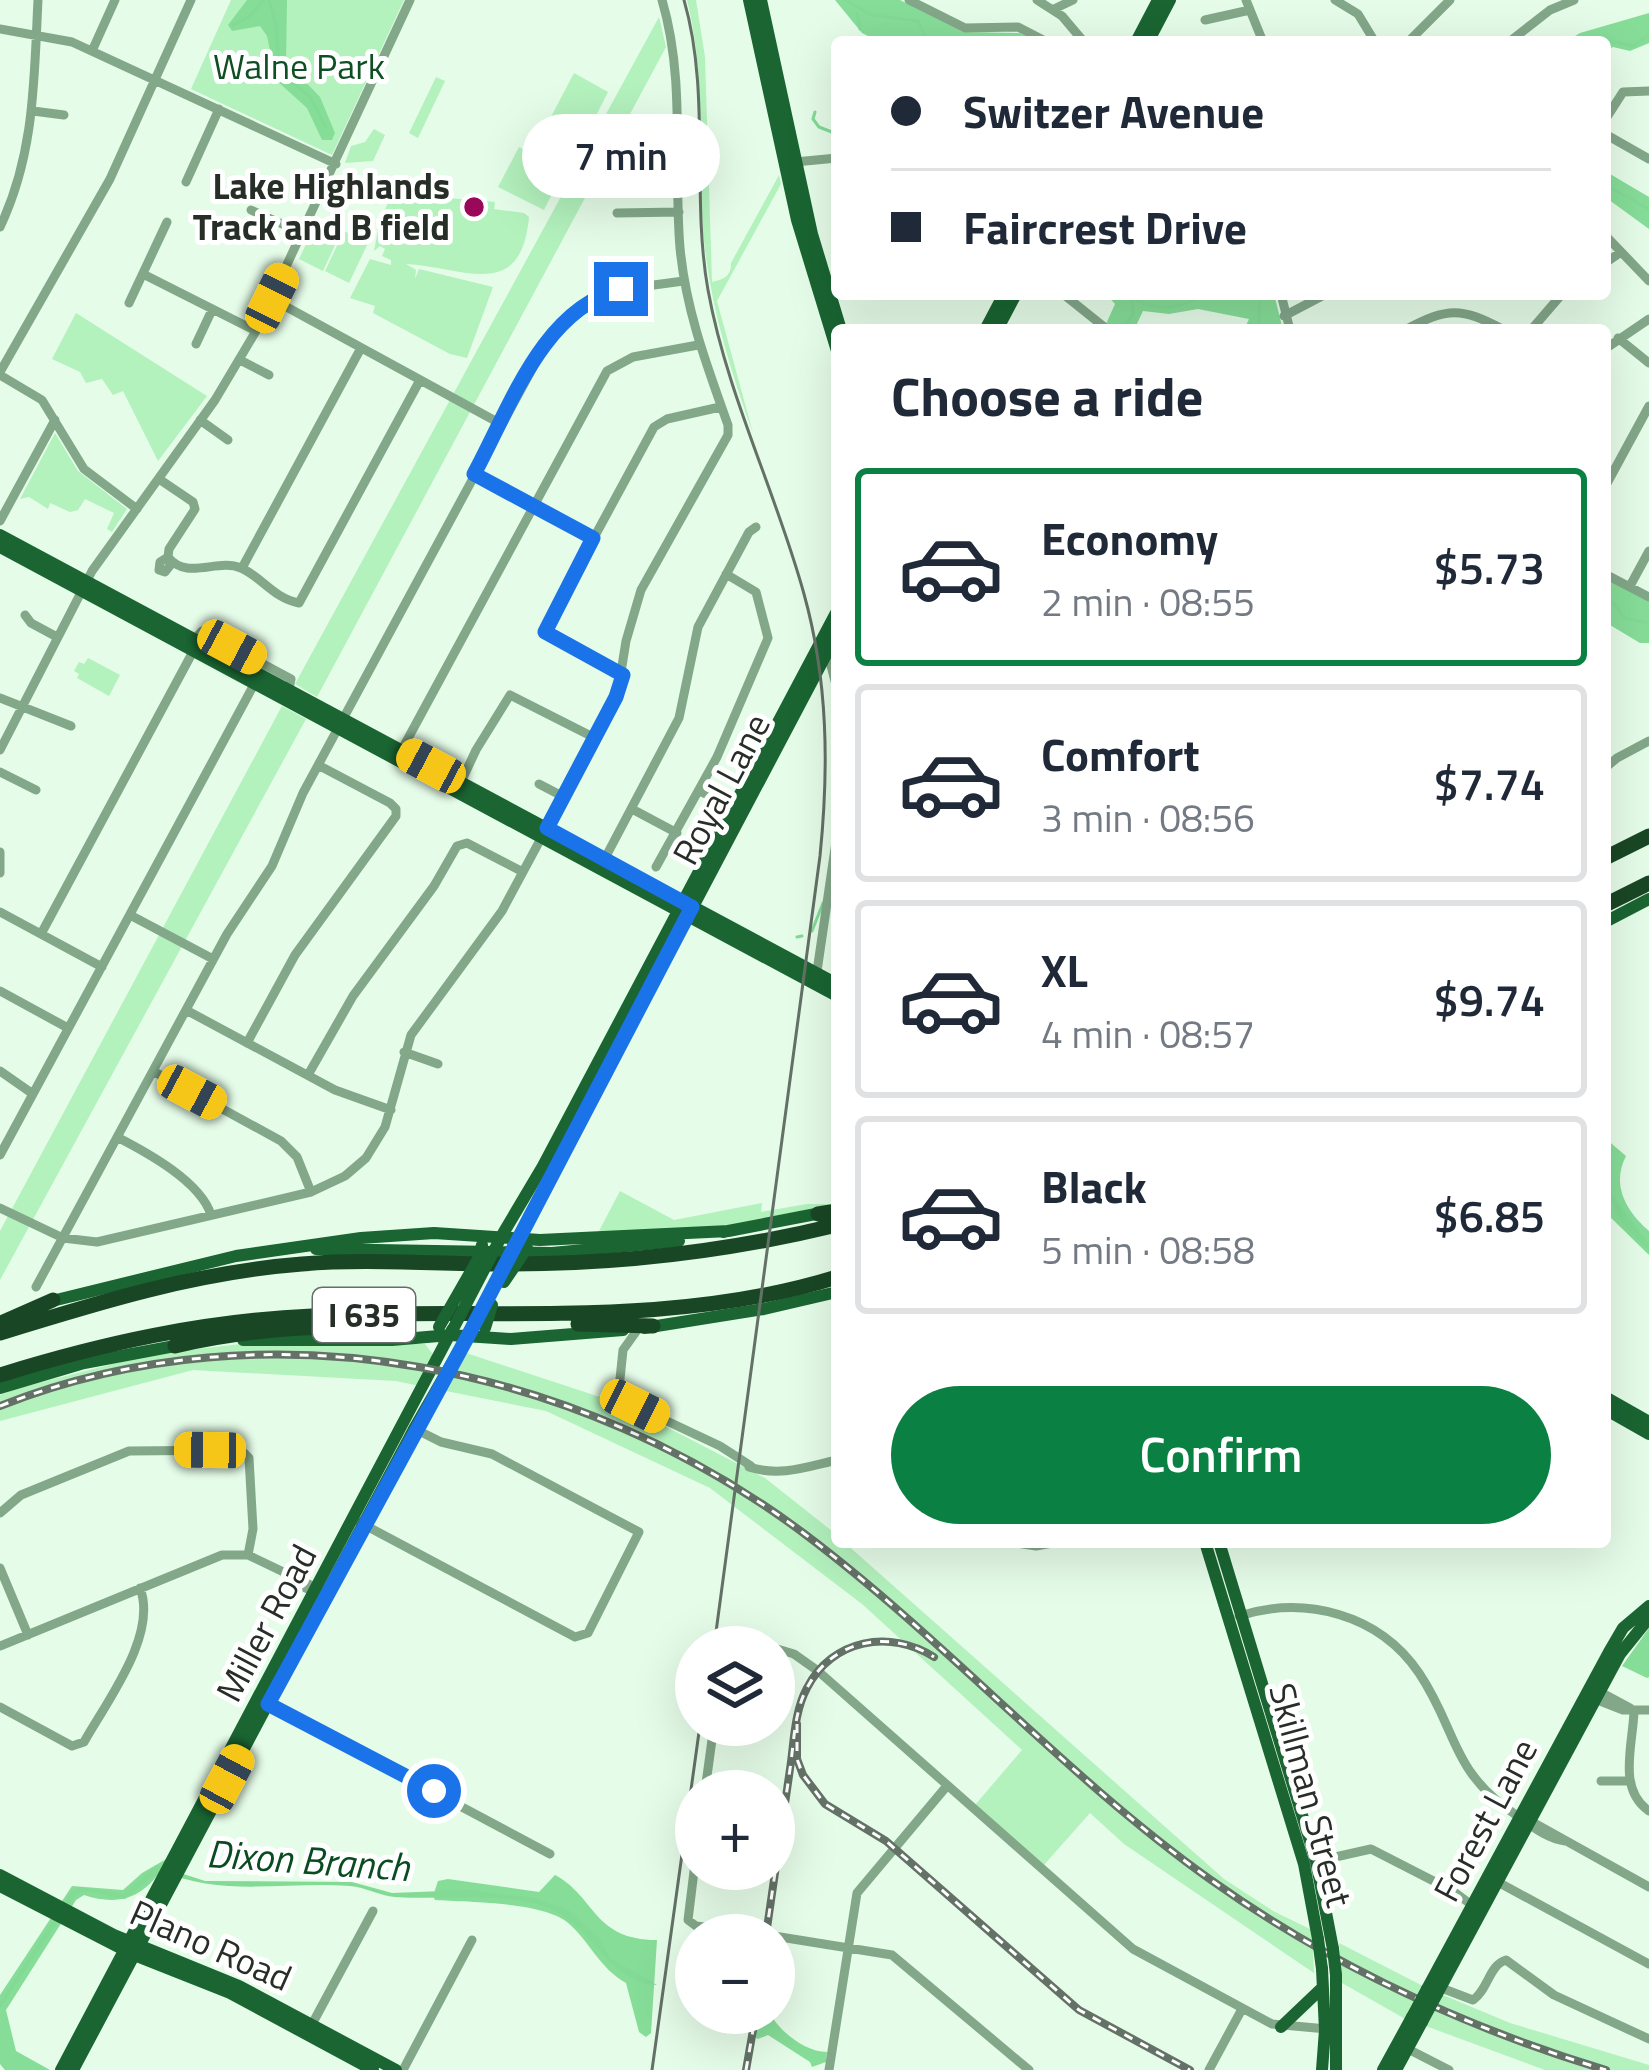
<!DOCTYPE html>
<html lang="en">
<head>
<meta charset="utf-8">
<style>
	:root { --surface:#fff; --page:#f2f2f3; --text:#1f2937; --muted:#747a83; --line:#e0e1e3; --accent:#0b8043 }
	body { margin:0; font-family:"Titillium Web",sans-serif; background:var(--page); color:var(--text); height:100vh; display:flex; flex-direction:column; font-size:45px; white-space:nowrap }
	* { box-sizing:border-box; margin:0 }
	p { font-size:39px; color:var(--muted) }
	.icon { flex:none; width:66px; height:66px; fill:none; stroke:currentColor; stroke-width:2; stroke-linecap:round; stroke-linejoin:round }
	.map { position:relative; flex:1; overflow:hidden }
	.details { position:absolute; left:831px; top:324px; width:780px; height:1224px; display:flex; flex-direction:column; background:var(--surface); border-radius:12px; box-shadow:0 12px 48px #0002 }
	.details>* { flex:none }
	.guide { position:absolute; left:831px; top:36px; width:780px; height:264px; border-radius:12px; box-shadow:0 12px 48px #0002; display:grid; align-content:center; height:264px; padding:0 60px; background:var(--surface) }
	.fabs { position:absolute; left:675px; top:1626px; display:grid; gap:24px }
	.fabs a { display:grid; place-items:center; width:120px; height:120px; border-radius:50%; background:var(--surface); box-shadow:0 12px 48px #0002; font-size:60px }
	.end { position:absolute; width:54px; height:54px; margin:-27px; border:15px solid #1a73e8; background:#fff; box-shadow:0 0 0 6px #fff }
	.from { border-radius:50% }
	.bubble { position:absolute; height:84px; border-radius:42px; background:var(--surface); box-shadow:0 12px 48px #0002; font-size:39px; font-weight:600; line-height:84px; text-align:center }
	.car { position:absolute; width:36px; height:72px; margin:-36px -18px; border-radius:15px; box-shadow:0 0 9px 3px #0007; background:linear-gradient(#f5c518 24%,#345 0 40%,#f5c518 0 76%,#345 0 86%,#f5c518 0) }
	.guide b { display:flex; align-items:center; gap:42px; height:114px; font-size:45px }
	.guide b+b { border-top:3px solid var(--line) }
	.guide i { width:30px; height:30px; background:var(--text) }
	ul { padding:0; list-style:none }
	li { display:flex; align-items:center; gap:36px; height:198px; margin:0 24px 18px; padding:0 36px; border:6px solid var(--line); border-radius:12px }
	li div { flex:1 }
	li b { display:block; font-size:45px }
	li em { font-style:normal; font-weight:600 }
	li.selected { border-color:var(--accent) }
	li>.icon { width:108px; height:108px; stroke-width:1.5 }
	h2 { padding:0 60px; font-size:54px; line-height:144px }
	.action { display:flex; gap:24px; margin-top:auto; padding:24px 60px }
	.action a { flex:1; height:138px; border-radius:72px; background:var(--accent); color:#fff; font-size:48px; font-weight:600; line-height:138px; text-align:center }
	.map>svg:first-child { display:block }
</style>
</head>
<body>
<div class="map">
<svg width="1649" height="2070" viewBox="0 0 1649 2070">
	<rect width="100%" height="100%" fill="#e5fce8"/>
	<!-- green -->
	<path fill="#b3f1bd" d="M231 0H404L332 155 191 89Z
		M687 0H696L705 57 712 282C725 279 731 276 731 263L779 175 781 184 717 301 753 433C727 361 706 291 702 215 698 144 705 70 687 0Z
		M659 17 666 47 317 697 295 684Z
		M574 73 608 92 576 155 541 136Z
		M436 77 445 81 418 138 409 133Z
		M374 129 385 135 373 161 345 163 351 146 365 142Z
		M519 147 564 170 544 210 498 187Z
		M397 184 433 200 436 197 495 202 494 209 524 213 529 217C521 303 464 267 406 264L416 270 415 279 419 269 493 287 467 358 450 354 373 313 375 306 350 298 370 259 391 265V260L382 256 385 249 380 246 374 251 380 220Z
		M318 219 342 230 323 271 299 259Z
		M344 231 368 243 349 283 325 271Z
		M76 313 207 396 158 461 123 391 113 395 102 379 86 383 80 372 52 359Z
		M55 433 78 471 127 509 112 532 107 529 114 513 85 499 78 510 70 512 50 503 48 509 29 497 20 499Z
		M88 658 120 675 109 696 77 678 79 674 74 671 79 662 84 664Z
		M282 706 306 719 0 1280V1231Z
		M620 1191 674 1220 762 1203 761 1212 807 1204H834L731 1225 598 1233Z
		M241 1344H425L435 1357 420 1386 396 1381 193 1370 0 1421V1395L15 1389 152 1354Z
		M460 1351 606 1399 653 1420 765 1478 832 1531 837 1542H844L1224 1879 1273 1911 1312 1930 1314 1973 1124 1844 1090 1813 1043 1866 975 1805 1022 1750 862 1604 710 1488 546 1411 441 1390Z
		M1339 1943 1423 1986 1407 2020 1342 1983Z
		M1443 1995 1510 2023 1649 2065V2070H1545L1423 2025Z"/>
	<!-- forest -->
	<path fill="#86dd98" d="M247 0H287L286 62 320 97 335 133 332 140H322L307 108 276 80 267 36 260 26 232 31 228 25Z
		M835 0H900L963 32 1019 33 1039 42H880L862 33Z
		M1649 13V43L1630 51 1613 47 1605 51V42H1565L1580 33Z
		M1605 171 1649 197V229L1605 197Z
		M1106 294H1274L1283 330H1244L1249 319 1198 309 1169 314 1143 311 1134 330H1114L1106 324 1115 304Z
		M1605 578 1649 601V643H1640L1605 622Z
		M1605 1138 1626 1156C1611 1185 1626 1211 1649 1231V1255L1605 1212Z
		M1649 1628V1677L1647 1678 1622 1666Z
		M168 1858C149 1895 123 1908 84 1895L76 1900 6 2010 16 2051 50 2070H5L0 2064V1995L72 1886 123 1890 142 1873Z
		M555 1875C596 1897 593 1940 657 1940L651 2033 646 2037 639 2032 626 1983C599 1968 589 1940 567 1922 542 1902 467 1902 435 1900L433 1896 438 1881 448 1879 539 1892Z
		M760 2013H770C779 2031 805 2052 827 2052L826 2062 812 2067 810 2062 768 2035 758 2039 741 2029 749 2019H759Z"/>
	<!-- water -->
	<path fill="#82da95" d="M1605 1148 1611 1158 1612 1195 1649 1244V1250C1611 1217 1605 1197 1605 1148Z
		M156 1865 205 1881 352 1882 392 1893 470 1890 535 1898 570 1911 599 1938 610 1958 657 1985C603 1983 593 1915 532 1903 485 1893 441 1900 395 1897 380 1896 365 1887 350 1886 286 1881 220 1898 161 1870L125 1899 89 1891 77 1893 0 2008V2002L72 1891 80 1887 123 1894Z"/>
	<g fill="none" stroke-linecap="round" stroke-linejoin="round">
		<!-- stream -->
		<path stroke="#82da95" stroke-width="3" d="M269 0 275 21 280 71 310 97 326 127
			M845 0 871 15 918 21 927 42
			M857 13 860 29
			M233 25 249 17 264 0
			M1594 42 1606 40 1633 46 1649 35
			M815 112 813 119 819 127 837 134
			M1605 185 1649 209
			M1124 294C1153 311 1176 312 1205 294
			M1121 330 1133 315 1132 301
			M1259 330 1260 294
			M1605 594 1625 618 1649 623
			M812 931 823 903
			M797 937 802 936"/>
		<!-- minor -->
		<path stroke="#83a789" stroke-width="9" d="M909 0 965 28 1018 27 1047 42
			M1037 0 1062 16 1084 42
			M1246 0 1263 42
			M1335 0 1358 14 1375 42
			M1054 9 1073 0
			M1205 20 1250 10
			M0 29 72 42 336 164
			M1408 42 1450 0
			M1509 42 1550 10 1574 0
			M92 51 115 0
			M33 111 64 115
			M1605 120 1623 92 1649 91
			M677 133H656L651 139 656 145 678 144
			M1605 134 1649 159
			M795 162 837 158
			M186 182 219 109
			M251 210 302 233
			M617 213 679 212
			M0 227C35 154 34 78 38 0
			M1605 235 1649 281
			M1605 263 1621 252
			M143 274 256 331
			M1063 294 1108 330
			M1281 294 1290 330
			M272 299 501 424
			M129 303 167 222
			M1284 316 1326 294
			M1405 330C1448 307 1461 307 1504 330
			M1531 330 1562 294
			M1618 338 1649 363
			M196 344 212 310
			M1605 349 1649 319
			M240 360 269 375
			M0 372 110 179 191 0
			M0 375 42 400 84 469 137 509
			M200 420 228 440
			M474 474 593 538
			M159 479 193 502 195 509 169 549 168 557C187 581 217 558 241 568 262 577 273 598 299 603L420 380
			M1605 487 1649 406
			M0 521 55 420
			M168 557 160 562 159 570 165 572 172 563
			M242 568 361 348
			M1605 574 1649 597
			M1630 586 1649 551
			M25 615 31 623 57 637
			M195 639 202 631 291 679 289 689
			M828 654 837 689
			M623 675 550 637 545 628 654 427 667 419 720 407
			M0 698 71 726
			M0 750 92 571 215 400 256 331 410 0
			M399 755 607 371 633 357 698 345
			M1605 768 1617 758 1649 741
			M0 772 36 790
			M461 782 476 750 510 695 595 738
			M704 782 742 804
			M539 784 564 797
			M699 791 737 808
			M632 809 677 833
			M0 852V873
			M603 862 679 718 698 627 749 532 756 527
			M656 867 717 757 768 638 756 592 726 574
			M0 912 102 967
			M130 915 213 959
			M41 934 196 646
			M816 978 837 835
			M0 991 68 1028
			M186 1010 335 1090 391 1110
			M247 1043 295 955 396 816V809L390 803 318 765
			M404 1052 438 1064
			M0 1071 33 1094
			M153 1071 281 1141 297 1157 311 1192
			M308 1075 353 996 434 886 457 846 467 843 523 872
			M117 1137C148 1153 201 1182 211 1215
			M0 1155 257 679
			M0 1208 63 1238 97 1242 311 1192 345 1176 366 1158 385 1127 411 1035 502 911 617 697 626 641 641 590 728 435V425C707 366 686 311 680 248 673 165 686 81 662 0
			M36 1287 227 934 272 866 303 793 551 334C588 291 631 288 684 281
			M638 1329 623 1350 618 1398 720 1446 751 1466
			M749 1467C780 1477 806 1467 837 1460
			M0 1513 21 1495 129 1451 241 1450 249 1458 253 1529 248 1555
			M359 1522 575 1637 588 1633 639 1532 492 1454 441 1442 413 1428
			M1010 1542 1036 1546 1058 1542
			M0 1568 28 1635
			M287 1575 293 1582 318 1594
			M1239 1616C1305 1595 1379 1614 1419 1673 1458 1731 1450 1771 1516 1815 1532 1826 1546 1838 1565 1841
			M0 1646 222 1555H248L321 1590
			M727 1647 736 1642 766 1647
			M774 1648 794 1654 818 1671 1133 1949 1272 2024 1327 2029
			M1598 1695 1600 1701 1623 1710H1649
			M1598 1695 1604 1694 1630 1708
			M263 1701 550 1854
			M0 1707 72 1746 84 1742C107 1701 158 1635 140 1588
			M1634 1711C1633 1745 1617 1789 1649 1811
			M1601 1781H1629
			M705 1791 714 1725
			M1525 1818 1649 1887
			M696 1855 688 1920 696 1926 767 1935
			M1304 1864 1371 1849 1453 1891 1473 1906
			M1496 1881 1649 1964
			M774 1936 892 1955 1029 2070
			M1436 1986 1473 2000C1488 1990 1489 1965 1506 1960L1554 1995 1649 2039
			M310 2028 373 1911
			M1406 2048 1449 2070
			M403 2070 472 1940
			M829 2070 857 1893 946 1787
			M1209 2070 1242 2009"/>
		<!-- major -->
		<path stroke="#1a6532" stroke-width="12" d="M749 0 797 220 837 351
			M761 0 812 234 841 330
			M1136 42 1158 0
			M1148 42 1170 0
			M985 330 1004 294
			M997 330 1016 294
			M0 535 837 984
			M0 547 837 996
			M1605 922 1649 899
			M723 1232 826 1212
			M498 1242 543 1166 837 611
			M516 1242 837 634
			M316 1249 552 1253 679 1241
			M48 1302 236 1256 361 1238 434 1233 540 1240 729 1231
			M644 1328 764 1309 837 1292
			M243 1340H392L450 1335 511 1339 623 1330
			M0 1388 84 1363 180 1345
			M1605 1397 1649 1422
			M1605 1409 1649 1434
			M1205 1542 1304 1864 1318 1939
			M1219 1542 1316 1861 1333 1949
			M0 1875 114 1935 239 1986 396 2070
			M0 1886 134 1955 230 1993 373 2070
			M1322 1969 1325 2030 1322 2070
			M1427 1989 1609 1652 1623 1628 1649 1606
			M1437 1994 1620 1654 1649 1618
			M1281 2027 1322 1988
			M61 2070 452 1330
			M73 2070 414 1429 468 1335
			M1336 2070V1975
			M1383 2070 1412 2017
			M1396 2070 1422 2022"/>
		<!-- highway -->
		<path stroke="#194725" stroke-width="15" d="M1605 858 1649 836
			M1605 905 1649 883
			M818 1214 837 1211
			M1 1323 53 1300
			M578 1324 653 1326
			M0 1333C100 1302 197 1272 302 1264 372 1258 441 1265 512 1264 622 1264 730 1251 837 1225
			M175 1346C249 1328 323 1326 398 1325
			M0 1375C103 1343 204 1321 312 1316 488 1307 666 1330 837 1277"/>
		<!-- tram -->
		<path stroke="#647166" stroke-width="3" d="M684 0C711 93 691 195 708 290 727 395 776 492 804 594 828 680 829 767 820 856L714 1647
			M652 2070 700 1725"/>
		<!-- rail casing -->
		<g stroke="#647166" stroke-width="8">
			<path id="rail" d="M0 1406C269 1300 580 1365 806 1535 948 1642 1066 1777 1211 1880 1332 1966 1464 2027 1606 2070
				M797 1724V1759L803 1775 825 1804 886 1841 1079 2010 1190 2070
				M766 1935C774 1880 782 1824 790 1769 794 1743 794 1712 807 1688 832 1639 890 1629 934 1657
				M746 2070 756 2013"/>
		</g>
		<!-- rail -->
		<use href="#rail" stroke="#fff" stroke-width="3" stroke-dasharray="9" stroke-linecap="butt"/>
		<!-- major-bridge -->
		<path stroke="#1a6532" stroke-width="12" d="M504 1282 527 1248
			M439 1327 478 1259 482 1245
			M485 1328 492 1305
			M453 1329 498 1243
			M472 1329 515 1243
			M1318 1939 1322 1969
			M1333 1949 1336 1975
			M1412 2017 1427 1989
			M1422 2022 1437 1994"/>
	</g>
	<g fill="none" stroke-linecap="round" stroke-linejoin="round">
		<!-- route -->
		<path stroke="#1a73e8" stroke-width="15" d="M434 1791 268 1704 468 1336 692 907 547 828 616 697 623 675 545 632 593 538 474 474C510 408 542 309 621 289"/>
	</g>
	<!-- markers -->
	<circle fill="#9a0859" stroke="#fff" stroke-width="4.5" cx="474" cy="207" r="12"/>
	<g text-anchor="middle" stroke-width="10" stroke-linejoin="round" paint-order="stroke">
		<!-- shield labels -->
		<rect fill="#fff" stroke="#676d68" stroke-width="3" x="313" y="1288" width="102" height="54" rx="9"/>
		<g font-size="33" font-weight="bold" fill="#262e27">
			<text x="364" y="1327">I 635</text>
		</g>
		<!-- park labels -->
		<g font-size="36" fill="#0f4f24" stroke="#fff">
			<text x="299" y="79">Walne Park</text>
		</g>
		<!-- poi labels -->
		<g font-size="36" font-weight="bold" fill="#262e27" stroke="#fff" text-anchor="end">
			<text x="450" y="199">Lake Highlands<tspan x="450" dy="41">Track and B field</tspan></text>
		</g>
		<!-- street labels -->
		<g font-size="36" fill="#262e27" stroke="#fff">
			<text transform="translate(721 789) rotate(-62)" y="13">Royal Lane</text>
			<text transform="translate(266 1623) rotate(-62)" y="13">Miller Road</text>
			<text transform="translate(1311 1795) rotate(75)" y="13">Skillman Street</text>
			<text transform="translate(1485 1820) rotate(-62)" y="13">Forest Lane</text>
			<text transform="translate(211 1945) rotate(24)" y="13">Plano Road</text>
		</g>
		<!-- water labels -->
		<g font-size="39" font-style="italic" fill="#0a4c21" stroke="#fff">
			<text transform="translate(308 1860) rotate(4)" y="14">Dixon Branch</text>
		</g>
	</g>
</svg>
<div class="fabs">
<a><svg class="icon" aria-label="layers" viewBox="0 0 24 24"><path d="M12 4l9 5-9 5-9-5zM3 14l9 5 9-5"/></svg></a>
<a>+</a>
<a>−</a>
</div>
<i class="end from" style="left:434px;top:1791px"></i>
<i class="end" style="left:621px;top:289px"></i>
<div class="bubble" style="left:522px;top:114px;width:198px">7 min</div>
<i class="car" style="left:272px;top:298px;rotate:26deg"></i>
<i class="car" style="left:232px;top:647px;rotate:118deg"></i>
<i class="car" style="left:431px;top:766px;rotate:298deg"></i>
<i class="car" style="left:192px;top:1092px;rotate:118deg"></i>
<i class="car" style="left:635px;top:1406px;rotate:116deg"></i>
<i class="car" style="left:210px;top:1450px;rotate:271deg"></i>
<i class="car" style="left:227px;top:1779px;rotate:28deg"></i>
<div class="guide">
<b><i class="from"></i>Switzer Avenue</b>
<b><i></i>Faircrest Drive</b>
</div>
<section class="details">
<h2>Choose a ride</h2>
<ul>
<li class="selected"><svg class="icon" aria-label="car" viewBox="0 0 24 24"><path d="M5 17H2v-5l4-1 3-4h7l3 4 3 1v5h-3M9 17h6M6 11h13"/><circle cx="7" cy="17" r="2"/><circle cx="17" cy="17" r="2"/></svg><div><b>Economy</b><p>2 min · 08:55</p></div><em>$5.73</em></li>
<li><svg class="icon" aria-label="car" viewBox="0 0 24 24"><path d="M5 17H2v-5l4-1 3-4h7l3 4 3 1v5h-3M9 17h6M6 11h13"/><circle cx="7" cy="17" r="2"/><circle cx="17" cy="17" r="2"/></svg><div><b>Comfort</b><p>3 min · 08:56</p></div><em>$7.74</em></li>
<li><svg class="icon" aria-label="car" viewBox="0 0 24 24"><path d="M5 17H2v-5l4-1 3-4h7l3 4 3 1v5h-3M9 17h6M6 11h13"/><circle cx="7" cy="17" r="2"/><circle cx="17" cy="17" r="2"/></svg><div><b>XL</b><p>4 min · 08:57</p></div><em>$9.74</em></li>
<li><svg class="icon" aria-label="car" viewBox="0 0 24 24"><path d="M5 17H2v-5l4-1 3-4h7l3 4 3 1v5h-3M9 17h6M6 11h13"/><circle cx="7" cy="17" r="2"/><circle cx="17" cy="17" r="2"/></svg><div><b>Black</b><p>5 min · 08:58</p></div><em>$6.85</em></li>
</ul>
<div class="action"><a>Confirm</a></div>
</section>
</div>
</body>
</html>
